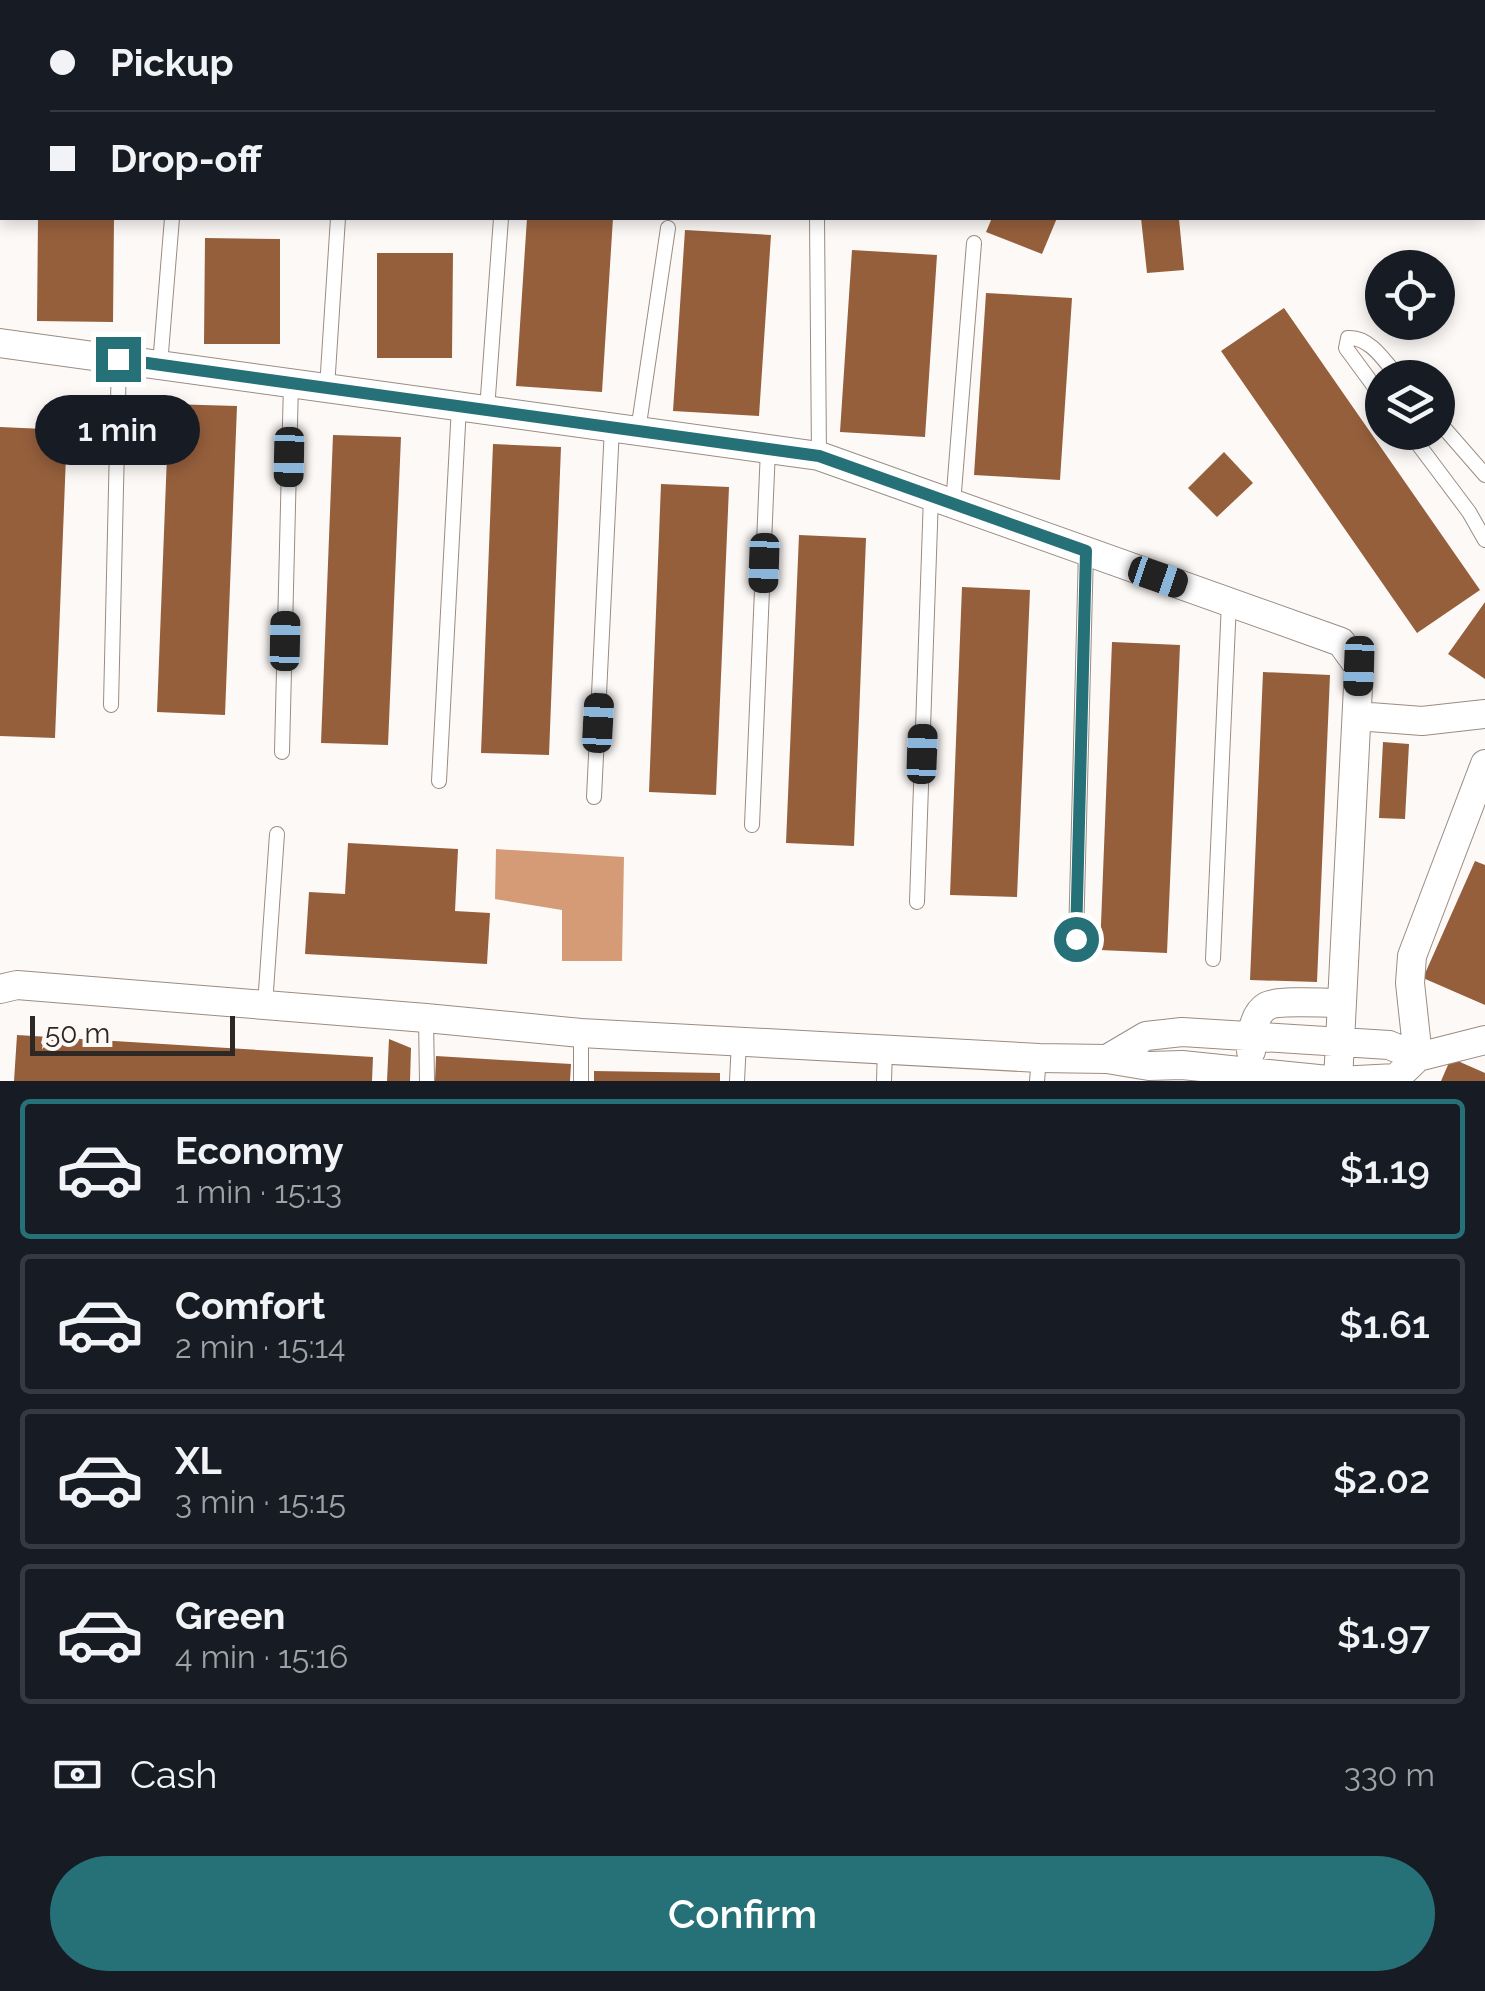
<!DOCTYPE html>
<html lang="en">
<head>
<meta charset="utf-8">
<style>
	:root { --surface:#171b24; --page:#242831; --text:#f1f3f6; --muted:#9ea1a6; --line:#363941; --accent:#267177 }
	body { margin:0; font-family:Raleway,sans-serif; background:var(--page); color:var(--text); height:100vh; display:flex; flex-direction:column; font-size:38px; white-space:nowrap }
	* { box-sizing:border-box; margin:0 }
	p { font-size:32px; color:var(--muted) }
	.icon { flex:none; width:55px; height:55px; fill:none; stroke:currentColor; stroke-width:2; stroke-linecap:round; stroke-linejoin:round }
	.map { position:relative; height:1081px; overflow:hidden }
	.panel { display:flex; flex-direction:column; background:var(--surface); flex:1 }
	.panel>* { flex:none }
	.hud { position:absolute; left:0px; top:0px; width:1485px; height:220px; box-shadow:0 5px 15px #0003; display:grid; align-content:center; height:220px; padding:0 50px; background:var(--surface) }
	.buttons { position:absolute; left:1365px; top:250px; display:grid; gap:20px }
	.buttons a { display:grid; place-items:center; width:90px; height:90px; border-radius:50%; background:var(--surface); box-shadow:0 5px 15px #0003; font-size:50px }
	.scale { position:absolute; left:30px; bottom:25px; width:205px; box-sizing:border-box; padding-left:10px; border:5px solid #2e2824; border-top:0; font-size:28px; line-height:35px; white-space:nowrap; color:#2e2824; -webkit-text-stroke:8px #fcf9f7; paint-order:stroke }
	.end { position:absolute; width:45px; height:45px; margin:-22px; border:12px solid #267177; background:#fff; box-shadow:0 0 0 5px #fff }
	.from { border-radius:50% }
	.bubble { position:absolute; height:70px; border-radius:35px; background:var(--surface); box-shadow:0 5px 15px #0003; font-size:32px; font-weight:600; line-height:70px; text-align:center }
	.car { position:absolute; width:30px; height:60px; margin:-30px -15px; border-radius:12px; box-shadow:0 0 8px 2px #0007; background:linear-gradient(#222 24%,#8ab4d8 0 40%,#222 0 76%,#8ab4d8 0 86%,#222 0) }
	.hud b { display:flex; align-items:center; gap:35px; height:95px; font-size:38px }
	.hud b+b { border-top:2px solid var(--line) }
	.hud i { width:25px; height:25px; background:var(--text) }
	ul { padding:18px 0 0; list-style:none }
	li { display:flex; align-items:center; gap:30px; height:140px; margin:0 20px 15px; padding:0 30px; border:5px solid var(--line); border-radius:10px }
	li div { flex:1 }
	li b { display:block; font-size:38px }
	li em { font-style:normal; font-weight:600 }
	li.current { border-color:var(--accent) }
	li>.icon { width:90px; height:90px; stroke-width:1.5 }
	.pay { display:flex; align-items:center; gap:25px; height:110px; padding:0 50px; font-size:38px }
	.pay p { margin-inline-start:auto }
	.action { display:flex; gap:20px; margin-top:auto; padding:20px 50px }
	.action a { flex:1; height:115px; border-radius:60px; background:var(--accent); color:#fff; font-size:40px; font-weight:600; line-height:115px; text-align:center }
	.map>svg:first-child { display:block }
</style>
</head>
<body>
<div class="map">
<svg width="1485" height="1081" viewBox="0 0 1485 1081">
	<rect width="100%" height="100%" fill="#fcf9f7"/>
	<!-- water -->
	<path fill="#d59b76" d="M496 849 624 857 622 961H562V910L495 899Z"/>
	<!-- building -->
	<path fill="#955f3c" d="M38 218H114L113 322 37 321Z
		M527 218H613L602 392 516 386Z
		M992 218H1057L1042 254 986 232Z
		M1141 218 1179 219 1184 270 1147 273Z
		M685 230 771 235 759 416 673 411Z
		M205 238 280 239V344H204Z
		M852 250 937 255 925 437 840 432Z
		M377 253H453L452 358H377Z
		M986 293 1072 298 1060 480 974 475Z
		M1284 308 1480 590 1417 633 1221 351Z
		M169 404 237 406 225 715 157 712Z
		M0 427 67 430 55 738 0 736Z
		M333 435 401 437 388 745 321 743Z
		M493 444 561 447 549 755 481 753Z
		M1224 452 1253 483 1217 517 1188 488Z
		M661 484 729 487 716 795 649 792Z
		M799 535 866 538 854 846 786 843Z
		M962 587 1030 590 1017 897 950 895Z
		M1485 602V679L1448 654Z
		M1112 642 1180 645 1167 953 1100 950Z
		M1263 672 1330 675 1317 982 1250 980Z
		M1383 742 1409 744 1405 819 1379 818Z
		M348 843 458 849 455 911 490 913 487 964 305 954 309 892 345 894Z
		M1475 861 1485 865V1005L1423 978Z
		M17 1035 373 1057 372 1081H14Z
		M389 1039 411 1048 410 1081H387Z
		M436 1056 571 1064 570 1081H435Z
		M1451 1058 1485 1073V1081H1441Z
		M594 1071 720 1073V1081H594Z"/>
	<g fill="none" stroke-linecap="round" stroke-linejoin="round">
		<!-- lane casing -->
		<g stroke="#9b8c82" stroke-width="16">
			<path id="lane" d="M544 2V0
				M679 2V0
				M820 2 821 0
				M0 194 2 164
				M817 218 819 456
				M160 365 172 218
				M327 388 338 218
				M1382 397 1346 348 1348 338C1370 336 1386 363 1399 378
				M487 410 501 218
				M1438 421 1485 475
				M638 431 668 228
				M1409 432 1469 512 1485 540
				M953 504 974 243
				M111 705 119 359
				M282 752 291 383
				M439 781 459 406
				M594 797 612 427
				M752 825 768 449
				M917 902 931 496
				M1076 939 1086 551
				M1213 959 1229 602
				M265 1005 277 834
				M426 1018 427 1081
				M581 1081V1033
				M737 1081 739 1041
				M884 1081 885 1049
				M1037 1081 1039 1058"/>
		</g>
		<!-- street casing -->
		<g stroke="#9b8c82" stroke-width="30">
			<path id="street" d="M0 343 819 456 1341 642 1359 667 1338 1081
				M1357 716 1422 721 1485 714
				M0 989 17 985 426 1018 581 1033 1039 1058 1107 1059 1149 1066 1182 1065 1338 1081 1396 1078 1418 1057 1485 1040
				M1251 1051C1251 1037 1253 1014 1267 1006 1278 1000 1326 1003 1341 1003
				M1418 1057 1410 983 1412 956 1485 764
				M1107 1059 1146 1036 1182 1032 1389 1045 1418 1057"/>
		</g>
		<!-- lane -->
		<use href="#lane" stroke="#fff" stroke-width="14"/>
		<!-- street -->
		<use href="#street" stroke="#fff" stroke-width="28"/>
	</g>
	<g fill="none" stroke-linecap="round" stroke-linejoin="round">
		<!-- route -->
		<path stroke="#267177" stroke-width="12" d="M118 359 819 456 1086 551 1076 939"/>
	</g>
</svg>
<div class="buttons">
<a><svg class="icon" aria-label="locate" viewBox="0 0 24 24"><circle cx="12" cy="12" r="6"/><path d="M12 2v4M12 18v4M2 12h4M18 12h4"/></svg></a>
<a><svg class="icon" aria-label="layers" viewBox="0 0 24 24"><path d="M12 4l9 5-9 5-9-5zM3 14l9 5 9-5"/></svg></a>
</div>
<div class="scale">50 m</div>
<i class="end from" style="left:1076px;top:939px"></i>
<i class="end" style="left:118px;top:359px"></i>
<div class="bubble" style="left:35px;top:395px;width:165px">1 min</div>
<i class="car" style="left:289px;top:457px;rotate:181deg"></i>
<i class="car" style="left:764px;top:563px;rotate:182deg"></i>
<i class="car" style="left:1158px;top:577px;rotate:109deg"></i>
<i class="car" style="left:285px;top:641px;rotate:1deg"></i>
<i class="car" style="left:1359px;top:666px;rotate:182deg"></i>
<i class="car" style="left:598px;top:723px;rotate:3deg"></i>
<i class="car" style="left:922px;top:754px;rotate:2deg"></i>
<div class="hud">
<b><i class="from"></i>Pickup</b>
<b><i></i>Drop-off</b>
</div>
</div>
<section class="panel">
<ul>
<li class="current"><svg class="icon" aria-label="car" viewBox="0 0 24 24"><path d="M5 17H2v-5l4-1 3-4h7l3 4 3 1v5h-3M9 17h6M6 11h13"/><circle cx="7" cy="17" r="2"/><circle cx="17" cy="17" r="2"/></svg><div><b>Economy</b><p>1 min · 15:13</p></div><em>$1.19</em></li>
<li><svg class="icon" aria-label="car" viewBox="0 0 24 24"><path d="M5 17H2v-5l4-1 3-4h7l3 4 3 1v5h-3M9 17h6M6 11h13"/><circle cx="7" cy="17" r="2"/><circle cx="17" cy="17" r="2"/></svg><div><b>Comfort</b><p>2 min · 15:14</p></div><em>$1.61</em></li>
<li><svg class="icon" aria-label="car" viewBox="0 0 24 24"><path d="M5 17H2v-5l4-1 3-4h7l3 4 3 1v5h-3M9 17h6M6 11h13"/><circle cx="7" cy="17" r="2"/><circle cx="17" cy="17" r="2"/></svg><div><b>XL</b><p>3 min · 15:15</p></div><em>$2.02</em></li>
<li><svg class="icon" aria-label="car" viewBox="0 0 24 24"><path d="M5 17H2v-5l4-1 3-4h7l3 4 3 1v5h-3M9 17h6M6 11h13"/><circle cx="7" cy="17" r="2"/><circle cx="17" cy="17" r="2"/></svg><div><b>Green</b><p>4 min · 15:16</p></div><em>$1.97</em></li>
</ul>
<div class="pay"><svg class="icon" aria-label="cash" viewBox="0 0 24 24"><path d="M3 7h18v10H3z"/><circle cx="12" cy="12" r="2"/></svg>Cash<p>330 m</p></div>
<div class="action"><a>Confirm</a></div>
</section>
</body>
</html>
